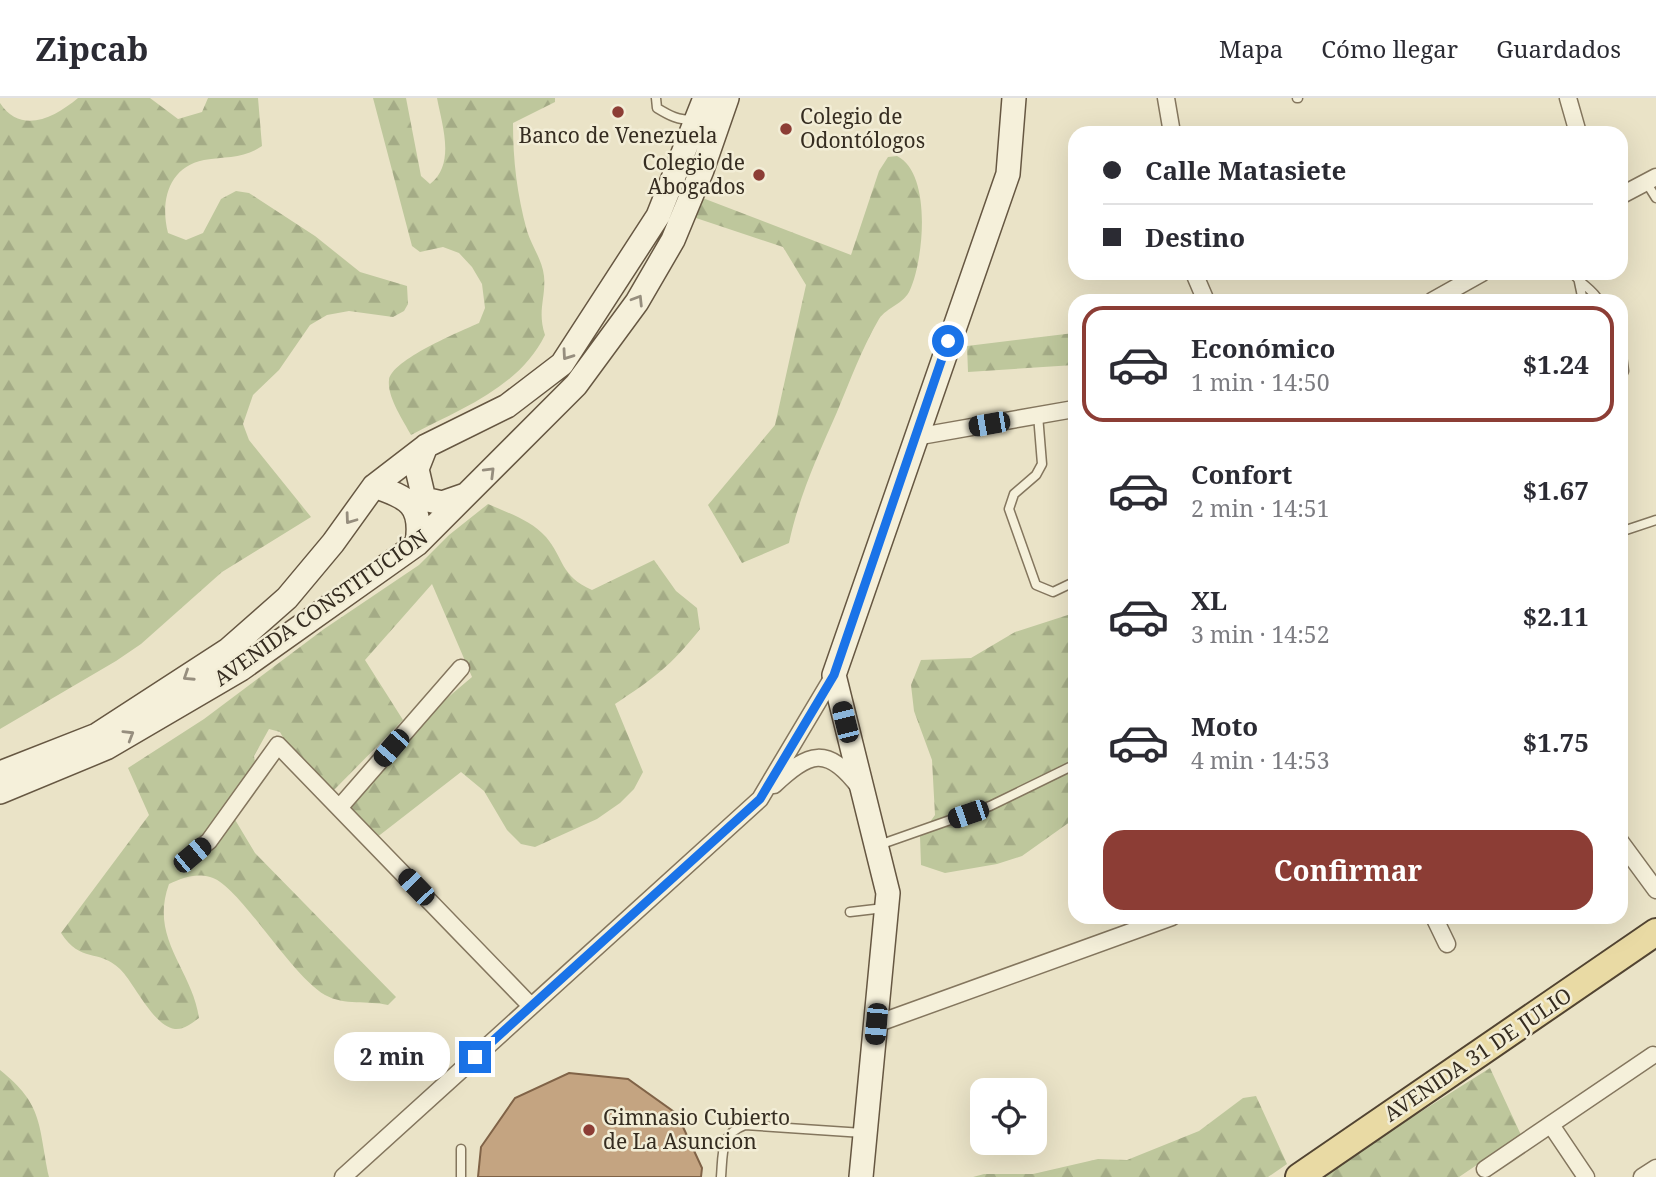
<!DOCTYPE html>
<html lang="es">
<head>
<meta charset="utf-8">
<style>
	:root { --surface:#fff; --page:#f7f7f7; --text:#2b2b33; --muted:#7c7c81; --line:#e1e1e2; --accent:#8c3d35 }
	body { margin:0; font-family:"Noto Serif",serif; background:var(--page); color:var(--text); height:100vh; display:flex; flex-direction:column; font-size:26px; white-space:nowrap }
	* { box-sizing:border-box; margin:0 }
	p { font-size:23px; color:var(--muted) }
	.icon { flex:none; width:38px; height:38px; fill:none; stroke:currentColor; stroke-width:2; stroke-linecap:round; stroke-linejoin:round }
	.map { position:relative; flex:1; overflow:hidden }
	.details { position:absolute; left:1068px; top:196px; width:560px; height:630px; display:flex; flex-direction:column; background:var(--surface); border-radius:21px; box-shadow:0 7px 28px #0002 }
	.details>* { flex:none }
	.guide { position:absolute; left:1068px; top:28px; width:560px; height:154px; border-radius:21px; box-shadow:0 7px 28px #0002; display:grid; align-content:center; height:154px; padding:0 35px; background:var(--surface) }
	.controls { position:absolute; left:970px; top:980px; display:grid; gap:14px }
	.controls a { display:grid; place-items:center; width:77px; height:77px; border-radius:14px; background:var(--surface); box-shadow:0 7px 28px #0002; font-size:35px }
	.end { position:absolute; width:32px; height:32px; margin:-16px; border:9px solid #1a73e8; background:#fff; box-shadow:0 0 0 4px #fff }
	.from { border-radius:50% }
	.bubble { position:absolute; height:49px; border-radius:21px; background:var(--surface); box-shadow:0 7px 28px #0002; font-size:23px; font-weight:700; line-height:49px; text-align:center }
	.car { position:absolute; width:21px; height:42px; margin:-21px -10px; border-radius:9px; box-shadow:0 0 5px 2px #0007; background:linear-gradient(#222 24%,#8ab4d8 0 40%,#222 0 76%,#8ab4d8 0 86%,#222 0) }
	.guide b { display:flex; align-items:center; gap:24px; height:66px; font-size:26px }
	.guide b+b { border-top:2px solid var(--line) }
	.guide i { width:18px; height:18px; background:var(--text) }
	ul { padding:12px 0 0; list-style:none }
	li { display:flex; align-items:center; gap:21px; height:116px; margin:0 14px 10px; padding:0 21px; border:4px solid transparent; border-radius:21px }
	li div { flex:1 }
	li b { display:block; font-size:26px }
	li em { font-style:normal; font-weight:700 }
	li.current { border-color:var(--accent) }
	li>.icon { width:63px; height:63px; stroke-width:1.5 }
	.button { display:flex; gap:14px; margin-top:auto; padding:14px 35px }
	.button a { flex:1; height:80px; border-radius:21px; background:var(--accent); color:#fff; font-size:28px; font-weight:700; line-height:80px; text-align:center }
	header { display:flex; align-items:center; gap:42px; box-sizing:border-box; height:98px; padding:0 35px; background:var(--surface); border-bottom:2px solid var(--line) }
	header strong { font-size:33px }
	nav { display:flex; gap:38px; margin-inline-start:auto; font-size:24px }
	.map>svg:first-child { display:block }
</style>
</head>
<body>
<header>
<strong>Zipcab</strong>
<nav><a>Mapa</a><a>Cómo llegar</a><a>Guardados</a></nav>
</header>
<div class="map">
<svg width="1656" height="1079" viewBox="0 0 1656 1079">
	<defs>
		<pattern id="forest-firs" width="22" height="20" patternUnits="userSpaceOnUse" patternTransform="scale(1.75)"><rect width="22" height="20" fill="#bec79c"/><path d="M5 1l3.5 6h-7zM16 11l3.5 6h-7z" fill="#a4ab86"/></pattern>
	</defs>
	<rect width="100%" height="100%" fill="#eae3c7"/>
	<!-- forest -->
	<path fill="url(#forest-firs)" d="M78 0H150L178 21 202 14 208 0H258L262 48C243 61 226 58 204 62 168 69 160 104 168 135L186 142 203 135 221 101 236 93 249 95 315 138 360 174 407 188 408 206 404 213 393 219 349 213 327 217 310 227 279 272 253 297 243 326 249 342 311 419 222 474 141 546 116 563 0 631V5C21 37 54 20 78 0Z
		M373 0H406L421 78 430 86C456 66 442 27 437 0H555V4L513 25C513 63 517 96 527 133 532 149 542 161 544 178 546 200 537 213 545 237 519 290 460 311 411 337 403 322 387 299 389 282 391 262 461 233 479 225L485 210 482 186 472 169 459 155 443 149 420 154 412 148Z
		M897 58C932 75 924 161 910 192 904 206 887 209 879 221 862 250 850 283 837 314 818 357 799 398 789 445L742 465 708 407 775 327 806 187 783 149 693 119 700 99 851 157 879 73 888 59Z
		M1074 235V267L968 274 967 248Z
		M488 406C508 415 531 422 546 439 564 460 560 478 592 492L654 462 676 493 697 510 700 531C671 568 653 581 615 606L643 674 634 691 620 705 597 721 535 749 521 746 507 732 484 693 461 674 376 740 353 721 349 705 420 623 472 579 432 486 365 562 403 622 332 694 287 646 280 634 269 631 254 658 259 688 234 720 255 755 396 899 388 907C367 902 345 908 325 897 289 876 238 785 210 779 194 775 183 780 169 786 149 841 192 871 199 920 192 925 184 932 175 931 153 928 135 886 120 871 98 850 81 866 61 835L149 717 128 670 204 621 324 531 419 467 449 437Z
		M1074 515V721L1022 758 997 766 945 775 921 767 920 738 935 717 932 662 914 613 911 587 921 562 971 560 1015 534Z
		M1490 970 1521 1037 1459 1079H1324L1338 1066Z
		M0 972C44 1007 38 1027 49 1079H0Z
		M1256 998 1287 1066 1268 1079H973L984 1076H1033L1098 1061 1127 1062 1199 1033 1243 1000Z"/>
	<!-- building -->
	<path fill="#c4a481" stroke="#806347" stroke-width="2" d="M569 975 628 981 677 1016 702 1070 701 1079H478L481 1049 515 1000Z"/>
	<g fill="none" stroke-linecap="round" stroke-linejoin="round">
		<!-- lane casing -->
		<g stroke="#84765e" stroke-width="11">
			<path id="lane" d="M656 0 657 10C670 18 678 22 693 22
				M1297 0H1298
				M1646 84 1656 100
				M1573 175C1581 187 1593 191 1599 203
				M1579 184 1583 203
				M1620 242 1624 273 1620 281
				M1038 317 1042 366 1036 377 1014 396 1009 411 1036 487 1053 494 1074 484
				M1620 434 1656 422
				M879 747 990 708 1074 667
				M850 814 884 810
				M461 1079V1051
				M721 1079C723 1055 720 1036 745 1027L863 1035"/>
		</g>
		<!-- street casing -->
		<g stroke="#84765e" stroke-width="19">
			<path id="street" d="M1166 0 1172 35
				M1568 0 1578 35
				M1620 98 1656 79
				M1194 175 1206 203
				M1432 203 1482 175
				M915 339 1074 311
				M774 687C809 654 827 647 859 689
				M339 710 461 570
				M1620 743 1656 792
				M192 757 209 743 278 647 531 908
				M1434 819 1447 846
				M876 926 1172 819
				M1551 1027 1586 1079
				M1485 1071 1653 957
				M343 1079 760 701 834 577
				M1642 1079 1656 1070"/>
		</g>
		<!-- secondary casing -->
		<g stroke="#665742" stroke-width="26">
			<path id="secondary" d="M426 348 417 371 424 401 442 405 465 397
				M374 388C408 400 423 406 417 446
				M0 675 97 637 228 552 287 500 333 445 374 388 426 348 507 308 562 266 658 118 705 0
				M0 694 106 650 241 571 417 446 576 287 637 204 673 142 702 72 727 0
				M861 1079 888 795 834 577 1008 76 1014 0"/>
		</g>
		<!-- primary casing -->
		<g stroke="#524432" stroke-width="30">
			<path id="primary" d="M1299 1079 1656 834"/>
		</g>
		<!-- lane -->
		<use href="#lane" stroke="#f5f0da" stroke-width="8"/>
		<!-- street -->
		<use href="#street" stroke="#f5f0da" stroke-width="16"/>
		<!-- secondary -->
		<use href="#secondary" stroke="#f5f0da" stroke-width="23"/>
		<!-- primary -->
		<use href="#primary" stroke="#e9daa4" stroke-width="26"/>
	</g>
	<!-- one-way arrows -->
	<defs><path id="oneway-chevron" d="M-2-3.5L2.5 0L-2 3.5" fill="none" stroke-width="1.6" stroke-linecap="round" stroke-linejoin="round" transform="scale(1.75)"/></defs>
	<g stroke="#968e7e">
		<use href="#oneway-chevron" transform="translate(638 202) rotate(-58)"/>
		<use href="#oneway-chevron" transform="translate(567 257) rotate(125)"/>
		<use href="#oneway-chevron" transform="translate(490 374) rotate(-45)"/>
		<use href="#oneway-chevron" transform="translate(350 421) rotate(126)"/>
		<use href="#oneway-chevron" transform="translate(188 578) rotate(147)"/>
		<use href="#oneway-chevron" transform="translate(129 637) rotate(-31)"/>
	</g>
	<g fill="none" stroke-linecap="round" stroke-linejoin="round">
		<!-- route -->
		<path stroke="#1a73e8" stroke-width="9" d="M475 959 760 701 834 577 948 243"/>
	</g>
	<!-- markers -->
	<g fill="#8c3d35" stroke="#f2edd6" stroke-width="2.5">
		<circle cx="618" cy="14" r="7"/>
		<circle cx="786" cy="31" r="7"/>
		<circle cx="759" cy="77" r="7"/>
		<circle cx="589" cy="1032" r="7"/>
	</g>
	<g text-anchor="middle" stroke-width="5" stroke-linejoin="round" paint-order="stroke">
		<!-- poi labels -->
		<g font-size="21" fill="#362d21" stroke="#f2edd6" text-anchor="start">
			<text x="800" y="26">Colegio de<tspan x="800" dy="24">Odontólogos</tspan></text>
			<text x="618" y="45" text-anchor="middle">Banco de Venezuela</text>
			<text x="745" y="72" text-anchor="end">Colegio de<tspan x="745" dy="24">Abogados</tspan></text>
			<text x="603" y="1027">Gimnasio Cubierto<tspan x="603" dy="24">de La Asuncion</tspan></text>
		</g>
		<!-- street labels -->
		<g font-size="21" fill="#362d21" stroke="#f2edd6">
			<text transform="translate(321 510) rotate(-35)" y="7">AVENIDA CONSTITUCIÓN</text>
			<text transform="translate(1478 957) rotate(-34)" y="7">AVENIDA 31 DE JULIO</text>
		</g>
	</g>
</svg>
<div class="controls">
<a><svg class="icon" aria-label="locate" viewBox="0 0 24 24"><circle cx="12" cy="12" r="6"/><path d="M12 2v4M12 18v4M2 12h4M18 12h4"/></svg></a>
</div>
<i class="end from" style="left:948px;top:243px"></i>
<i class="end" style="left:475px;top:959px"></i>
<div class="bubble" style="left:334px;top:934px;width:116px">2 min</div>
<i class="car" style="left:989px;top:326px;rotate:260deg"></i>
<i class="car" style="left:845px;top:624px;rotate:346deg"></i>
<i class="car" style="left:391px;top:650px;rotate:221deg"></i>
<i class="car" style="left:968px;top:716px;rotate:251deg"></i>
<i class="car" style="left:192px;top:757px;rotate:50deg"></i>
<i class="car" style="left:416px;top:789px;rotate:316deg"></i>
<i class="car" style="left:876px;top:926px;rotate:185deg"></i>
<div class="guide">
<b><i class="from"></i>Calle Matasiete</b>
<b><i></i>Destino</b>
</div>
<section class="details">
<ul>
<li class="current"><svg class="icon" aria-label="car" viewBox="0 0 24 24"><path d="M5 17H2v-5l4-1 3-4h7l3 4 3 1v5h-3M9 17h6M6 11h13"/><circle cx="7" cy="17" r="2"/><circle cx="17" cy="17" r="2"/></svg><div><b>Económico</b><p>1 min · 14:50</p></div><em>$1.24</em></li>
<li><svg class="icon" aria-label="car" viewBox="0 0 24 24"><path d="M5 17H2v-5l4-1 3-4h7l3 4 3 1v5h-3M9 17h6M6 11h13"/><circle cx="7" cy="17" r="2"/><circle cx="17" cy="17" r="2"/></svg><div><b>Confort</b><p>2 min · 14:51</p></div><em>$1.67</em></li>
<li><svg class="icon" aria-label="car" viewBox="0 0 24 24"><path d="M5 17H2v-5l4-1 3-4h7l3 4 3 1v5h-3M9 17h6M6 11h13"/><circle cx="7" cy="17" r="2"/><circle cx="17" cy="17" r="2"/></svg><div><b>XL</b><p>3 min · 14:52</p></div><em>$2.11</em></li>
<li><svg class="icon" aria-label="car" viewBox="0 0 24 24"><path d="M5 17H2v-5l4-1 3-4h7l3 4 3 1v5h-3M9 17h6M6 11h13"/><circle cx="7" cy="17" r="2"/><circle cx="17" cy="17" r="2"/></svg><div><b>Moto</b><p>4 min · 14:53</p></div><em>$1.75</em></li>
</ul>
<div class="button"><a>Confirmar</a></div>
</section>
</div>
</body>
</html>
